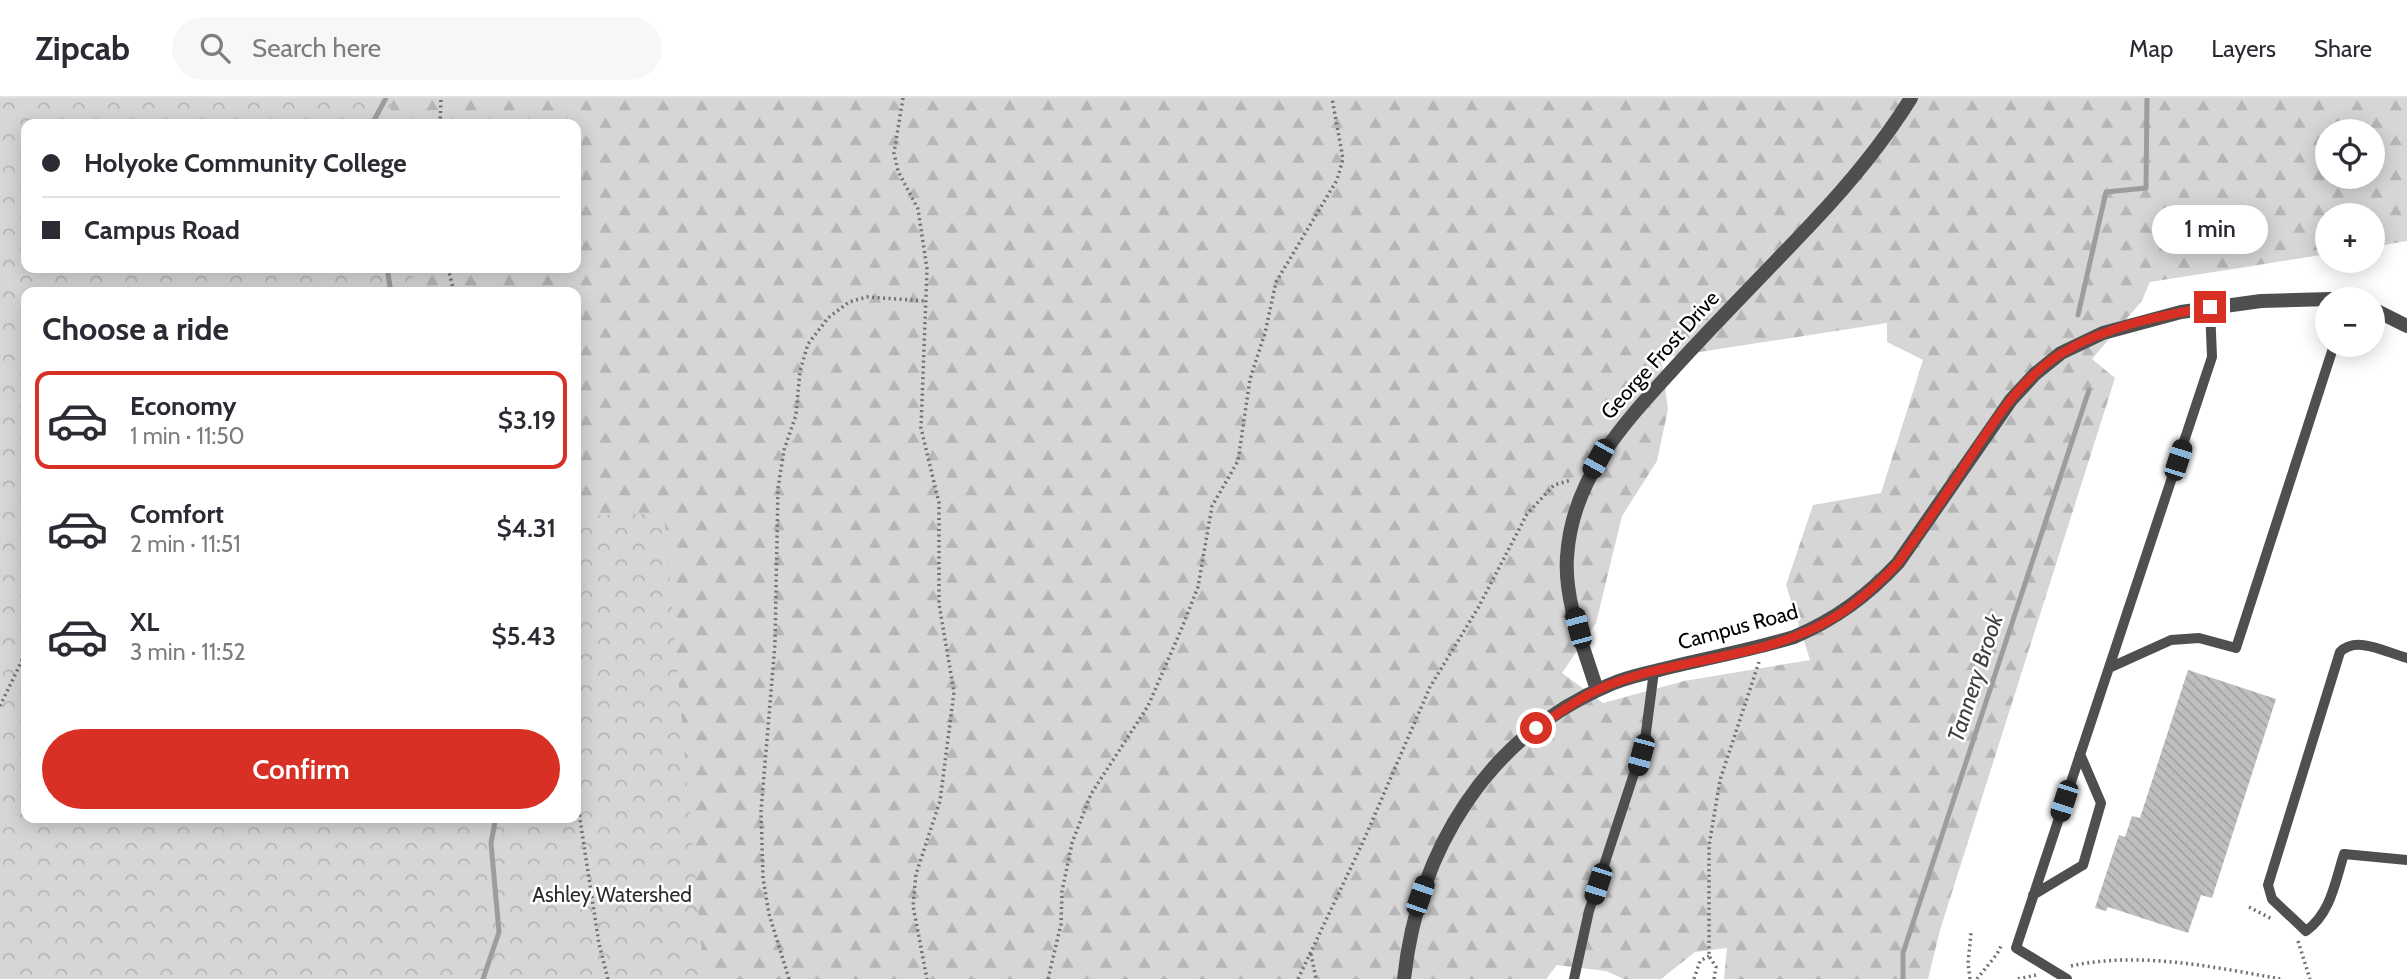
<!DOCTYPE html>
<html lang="en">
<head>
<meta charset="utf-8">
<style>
	:root { --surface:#fff; --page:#f7f7f7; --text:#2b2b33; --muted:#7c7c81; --line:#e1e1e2; --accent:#d93025 }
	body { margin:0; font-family:Cabin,sans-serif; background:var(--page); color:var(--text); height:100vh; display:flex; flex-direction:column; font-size:26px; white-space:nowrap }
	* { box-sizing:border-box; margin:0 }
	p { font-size:23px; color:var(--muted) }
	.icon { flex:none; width:38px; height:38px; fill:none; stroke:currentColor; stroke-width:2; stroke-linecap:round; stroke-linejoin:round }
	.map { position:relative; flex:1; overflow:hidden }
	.drawer { position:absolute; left:21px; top:189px; width:560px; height:536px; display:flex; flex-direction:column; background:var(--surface); border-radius:14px; box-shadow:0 4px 18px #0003 }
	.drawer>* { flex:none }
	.banner { position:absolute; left:21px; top:21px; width:560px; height:154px; border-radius:14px; box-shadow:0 4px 18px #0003; display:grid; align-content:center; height:154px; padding:0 21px; background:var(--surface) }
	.buttons { position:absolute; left:2315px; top:21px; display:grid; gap:14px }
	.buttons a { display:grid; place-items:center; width:70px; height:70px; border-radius:50%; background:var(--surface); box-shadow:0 4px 18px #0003; font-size:35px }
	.end { position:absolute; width:32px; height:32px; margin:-16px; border:9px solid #d93025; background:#fff; box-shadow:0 0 0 4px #fff }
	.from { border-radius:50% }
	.bubble { position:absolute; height:49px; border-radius:24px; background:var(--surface); box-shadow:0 4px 18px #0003; font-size:23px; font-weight:600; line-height:49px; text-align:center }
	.car { position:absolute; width:21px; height:42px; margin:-21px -10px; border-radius:9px; box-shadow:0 0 5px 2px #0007; background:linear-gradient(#222 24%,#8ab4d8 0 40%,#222 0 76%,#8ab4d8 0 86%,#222 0) }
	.banner b { display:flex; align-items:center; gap:24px; height:66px; font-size:26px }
	.banner b+b { border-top:2px solid var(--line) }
	.banner i { width:18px; height:18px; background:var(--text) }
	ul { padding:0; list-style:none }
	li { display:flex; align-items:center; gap:21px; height:98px; margin:0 14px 10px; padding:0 7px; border:4px solid transparent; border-radius:14px }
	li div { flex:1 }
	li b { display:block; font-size:26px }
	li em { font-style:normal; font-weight:600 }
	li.active { border-color:var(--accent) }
	li>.icon { width:63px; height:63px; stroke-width:1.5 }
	h2 { padding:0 21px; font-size:32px; line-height:84px }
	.cta { display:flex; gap:14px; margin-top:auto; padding:14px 21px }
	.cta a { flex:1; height:80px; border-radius:42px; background:var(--accent); color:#fff; font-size:28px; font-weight:600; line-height:80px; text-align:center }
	header { display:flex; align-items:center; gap:42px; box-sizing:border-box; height:98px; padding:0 35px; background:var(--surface); border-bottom:2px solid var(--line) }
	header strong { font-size:33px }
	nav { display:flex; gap:38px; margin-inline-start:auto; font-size:24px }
	.search { width:490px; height:63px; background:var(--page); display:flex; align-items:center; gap:18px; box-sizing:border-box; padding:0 24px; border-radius:38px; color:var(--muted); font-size:26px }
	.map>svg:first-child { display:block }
</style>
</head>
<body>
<header>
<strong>Zipcab</strong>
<div class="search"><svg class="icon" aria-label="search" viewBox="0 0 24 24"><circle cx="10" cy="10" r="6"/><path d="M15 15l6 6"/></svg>Search here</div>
<nav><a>Map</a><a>Layers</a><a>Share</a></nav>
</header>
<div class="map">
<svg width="2407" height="881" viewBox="0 0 2407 881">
	<defs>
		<pattern id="forest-firs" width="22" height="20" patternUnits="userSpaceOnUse" patternTransform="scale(1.75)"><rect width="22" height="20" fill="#d6d6d6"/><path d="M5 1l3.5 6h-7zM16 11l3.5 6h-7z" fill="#b6b6b6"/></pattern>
		<pattern id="park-crowns" width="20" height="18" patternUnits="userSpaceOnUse" patternTransform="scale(1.75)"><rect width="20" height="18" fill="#d6d6d6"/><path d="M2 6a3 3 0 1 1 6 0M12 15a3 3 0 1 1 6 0" fill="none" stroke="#b6b6b6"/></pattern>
		<pattern id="building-back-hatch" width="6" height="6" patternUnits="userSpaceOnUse" patternTransform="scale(1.75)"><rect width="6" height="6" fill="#bfbfbf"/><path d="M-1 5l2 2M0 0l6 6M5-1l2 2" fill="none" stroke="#a2a2a2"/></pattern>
	</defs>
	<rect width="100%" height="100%" fill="#fff"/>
	<!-- forest -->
	<path fill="url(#forest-firs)" fill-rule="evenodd" d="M0 0H2407V143L2373 149V117H2328L2327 156 2150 184 2141 204 2092 261 2115 280 1940 832 1928 881H1724L1727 850 1695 854 1661 881H1624L1606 873 1557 867 1546 881H0ZM26 26H576V170H26ZM2328 33H2373V79H2328ZM26 194H576V719H26ZM1887 225V244L1923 262 1881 395 1813 407 1786 487 1810 562 1684 583 1603 605 1562 575 1596 525 1622 418 1657 363 1668 311 1661 260Z"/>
	<!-- park -->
	<path fill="url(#park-crowns)" d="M0 0H391L390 26H26V170H410L417 194H26V719H576V418L664 415 704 881H0Z"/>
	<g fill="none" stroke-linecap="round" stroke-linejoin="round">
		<!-- stream -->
		<path stroke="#9d9d9d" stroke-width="5" d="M372 26 386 0
			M387 170 391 194
			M2078 217 2106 94 2146 90 2147 0
			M483 881 499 834 491 745 496 719
			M1903 881V855L2089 292"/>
	</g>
	<!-- building -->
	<path fill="url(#building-back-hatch)" d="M2188 572 2276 601 2212 800 2201 797 2188 835 2108 809 2106 813 2095 810 2119 737 2125 739 2132 718 2140 720Z"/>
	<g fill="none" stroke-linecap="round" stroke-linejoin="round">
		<!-- path -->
		<path stroke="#717171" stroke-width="3.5" stroke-dasharray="2 3.5" stroke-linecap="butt" d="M903 0 894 55 898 73 918 111 927 171 921 330 939 405V506L954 594 940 703 916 776 913 808 927 881
			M440 26 441 0
			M448 170 454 194
			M0 608 26 554
			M576 695 599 846 608 881
			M2249 809 2272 821
			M2298 843 2310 881
			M1311 856 1316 881
			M2071 868C2139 853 2214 869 2281 881
			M789 881 769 816 763 780 761 713 775 546 778 390 784 352 796 317 800 273 808 246 828 220 849 204 867 199 926 203
			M1048 881 1061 826 1062 793 1072 745 1091 696 1148 608 1181 532 1198 489 1212 408 1238 363 1250 281 1265 235 1276 184 1337 82 1343 61 1332 0
			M1298 881 1363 744 1430 589 1478 510 1527 416 1554 387 1571 382
			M1694 881 1700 863 1709 858
			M1714 881 1716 869 1709 858V748L1720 682 1759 564
			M1970 881 1968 865 1971 835
			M1977 881 1997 856 2002 846
			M2018 881 2036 877"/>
		<!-- lane -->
		<path stroke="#4f4f4f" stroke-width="10" d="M2407 560C2387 555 2357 537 2340 554L2268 787 2272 801 2306 833C2331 815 2335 784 2344 756L2407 762
			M2109 570 2171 542 2199 540 2236 550 2334 247
			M2033 797 2083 767 2101 705 2080 656
			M1574 881 1589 813 1645 642 1654 573
			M2067 881 2016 850 2212 259 2210 210"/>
		<!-- street -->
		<path stroke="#4f4f4f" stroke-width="14" d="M2373 211 2407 228
			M1597 592C1584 550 1564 503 1567 459 1572 378 1626 323 1678 266 1722 218 1768 172 1813 124 1849 86 1883 45 1911 0
			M1404 881C1418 752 1487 639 1609 587 1624 580 1639 577 1655 573 1701 561 1748 553 1794 539 1836 521 1867 498 1898 465L2011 302 2035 276 2061 255 2103 235 2181 214 2261 203 2331 201"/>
	</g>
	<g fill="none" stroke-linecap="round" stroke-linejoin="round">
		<!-- route -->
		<path stroke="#d93025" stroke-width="9" d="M1536 630C1561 614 1586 595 1614 585 1685 559 1767 560 1833 520 1858 505 1878 486 1898 465 1920 434 1941 404 1962 372 1990 330 2018 282 2062 255 2107 228 2159 218 2210 209"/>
	</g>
	<g text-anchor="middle" stroke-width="5" stroke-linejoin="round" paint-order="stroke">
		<!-- street labels -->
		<g font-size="21" fill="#000" stroke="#fff">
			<text transform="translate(1660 257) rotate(-48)" y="7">George Frost Drive</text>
			<text transform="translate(1738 529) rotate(-15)" y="7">Campus Road</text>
		</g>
		<!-- park labels -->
		<g font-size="21" fill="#2d2d2d" stroke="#fff">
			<text x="612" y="804">Ashley Watershed</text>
		</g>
		<!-- water labels -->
		<g font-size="23" font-style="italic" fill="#3e3e3e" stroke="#fff">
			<text transform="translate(1975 580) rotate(-72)" y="8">Tannery Brook</text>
		</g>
	</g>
</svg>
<div class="buttons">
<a><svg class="icon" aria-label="locate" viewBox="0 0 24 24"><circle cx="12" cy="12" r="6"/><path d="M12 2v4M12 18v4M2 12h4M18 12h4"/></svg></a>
<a>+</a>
<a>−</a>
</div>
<i class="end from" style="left:1536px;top:630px"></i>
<i class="end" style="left:2210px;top:209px"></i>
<div class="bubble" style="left:2152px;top:107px;width:116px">1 min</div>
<i class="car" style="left:1598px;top:361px;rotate:209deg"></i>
<i class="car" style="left:2178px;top:362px;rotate:18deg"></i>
<i class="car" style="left:1578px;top:530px;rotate:345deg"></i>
<i class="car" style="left:1641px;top:657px;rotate:195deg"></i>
<i class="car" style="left:2064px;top:703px;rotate:198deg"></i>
<i class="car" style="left:1598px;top:786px;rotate:198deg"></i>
<i class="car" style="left:1420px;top:798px;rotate:19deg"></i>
<div class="banner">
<b><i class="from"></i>Holyoke Community College</b>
<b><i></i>Campus Road</b>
</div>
<section class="drawer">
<h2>Choose a ride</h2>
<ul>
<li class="active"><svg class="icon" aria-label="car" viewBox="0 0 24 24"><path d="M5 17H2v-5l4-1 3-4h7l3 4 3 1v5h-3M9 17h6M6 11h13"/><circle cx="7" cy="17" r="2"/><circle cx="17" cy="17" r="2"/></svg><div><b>Economy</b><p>1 min · 11:50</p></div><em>$3.19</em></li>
<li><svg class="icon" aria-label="car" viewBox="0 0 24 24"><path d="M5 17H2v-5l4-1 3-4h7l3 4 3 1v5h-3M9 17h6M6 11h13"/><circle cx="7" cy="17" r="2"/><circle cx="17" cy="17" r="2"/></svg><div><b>Comfort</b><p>2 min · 11:51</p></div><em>$4.31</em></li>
<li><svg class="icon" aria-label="car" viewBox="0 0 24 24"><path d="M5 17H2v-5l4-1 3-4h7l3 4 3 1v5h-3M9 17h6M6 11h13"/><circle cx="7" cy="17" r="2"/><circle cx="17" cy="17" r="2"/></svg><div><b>XL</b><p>3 min · 11:52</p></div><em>$5.43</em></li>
</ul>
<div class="cta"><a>Confirm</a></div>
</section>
</div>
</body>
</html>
